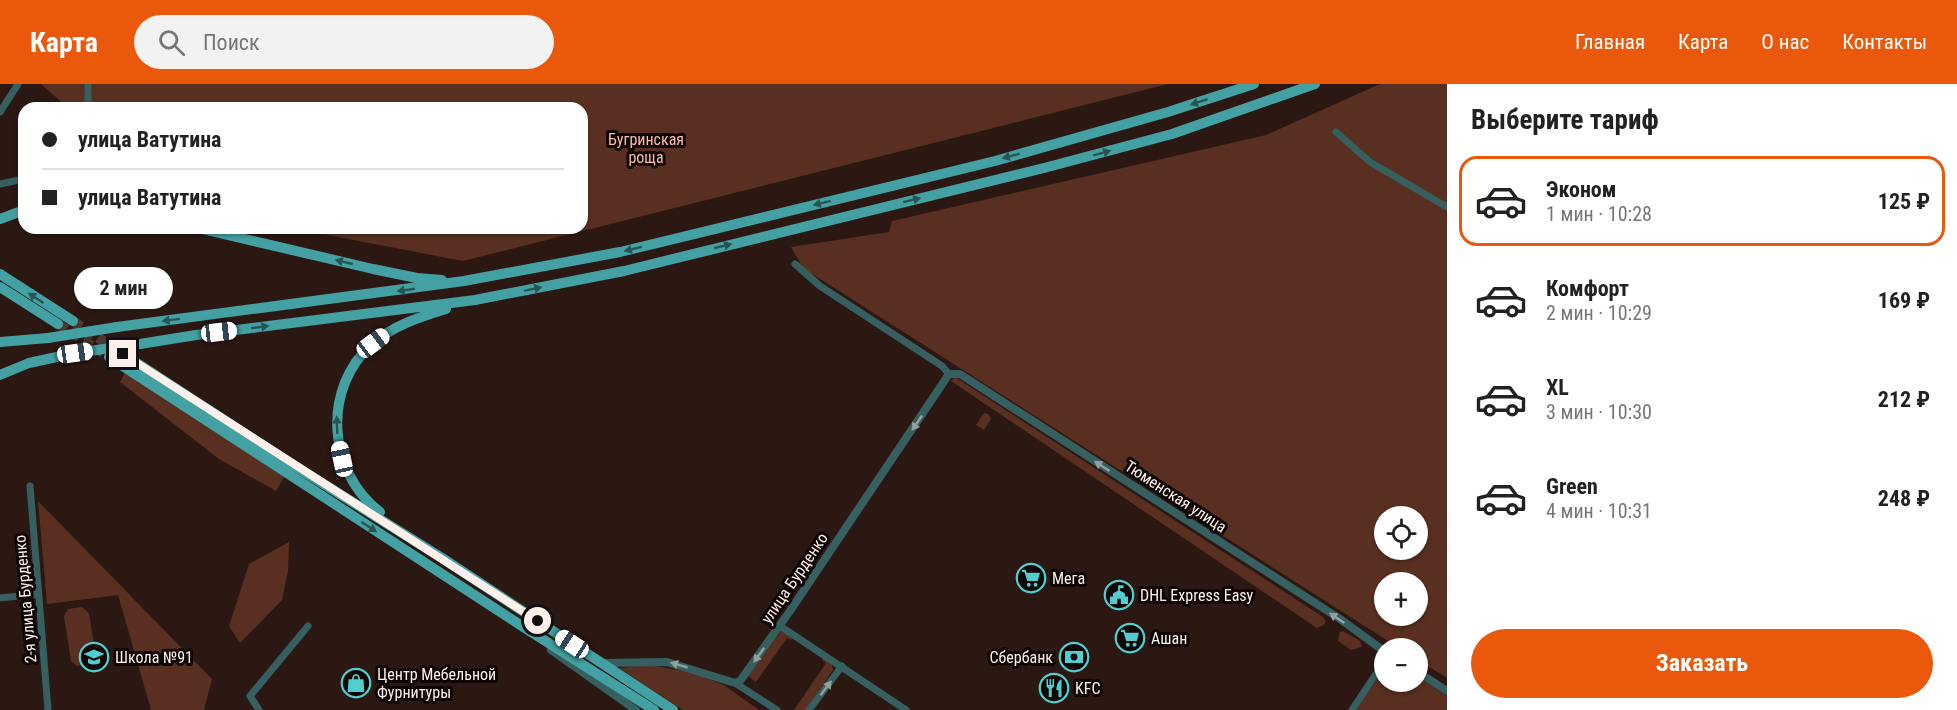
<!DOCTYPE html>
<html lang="ru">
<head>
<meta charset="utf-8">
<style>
	:root { --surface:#fff; --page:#f2f2f2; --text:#222; --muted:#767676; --line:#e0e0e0; --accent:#ea580c }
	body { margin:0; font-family:"Roboto Condensed",sans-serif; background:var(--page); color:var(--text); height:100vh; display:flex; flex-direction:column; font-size:22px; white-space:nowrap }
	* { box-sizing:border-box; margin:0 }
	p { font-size:20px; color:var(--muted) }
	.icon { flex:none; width:33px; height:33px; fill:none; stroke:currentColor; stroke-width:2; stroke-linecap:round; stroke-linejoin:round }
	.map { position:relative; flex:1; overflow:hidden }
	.details { display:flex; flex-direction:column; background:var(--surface); width:510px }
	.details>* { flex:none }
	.guide { position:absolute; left:18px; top:18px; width:570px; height:132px; border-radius:18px; box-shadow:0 2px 4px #0004; display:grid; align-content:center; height:132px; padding:0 24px; background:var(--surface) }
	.controls { position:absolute; left:1374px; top:422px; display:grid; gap:12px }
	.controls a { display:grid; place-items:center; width:54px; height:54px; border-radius:50%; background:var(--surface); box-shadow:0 2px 4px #0004; font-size:30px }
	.end { position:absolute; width:27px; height:27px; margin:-14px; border:8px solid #feefea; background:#111; box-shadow:0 0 0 3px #111 }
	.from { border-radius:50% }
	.bubble { position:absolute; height:42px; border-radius:21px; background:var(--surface); box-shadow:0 2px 4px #0004; font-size:20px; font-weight:700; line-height:42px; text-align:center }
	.car { position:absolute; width:18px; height:36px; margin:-18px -9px; border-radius:8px; box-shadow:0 0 4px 2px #0007; background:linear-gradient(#fff 24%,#345 0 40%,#fff 0 76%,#345 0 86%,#fff 0) }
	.guide b { display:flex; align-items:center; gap:21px; height:57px; font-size:22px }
	.guide b+b { border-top:2px solid var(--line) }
	.guide i { width:15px; height:15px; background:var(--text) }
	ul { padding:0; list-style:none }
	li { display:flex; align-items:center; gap:18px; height:90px; margin:0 12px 9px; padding:0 12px; border:3px solid transparent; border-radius:18px }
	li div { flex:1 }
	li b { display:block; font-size:22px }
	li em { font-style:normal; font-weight:700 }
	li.current { border-color:var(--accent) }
	li>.icon { width:54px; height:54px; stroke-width:1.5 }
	h2 { padding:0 24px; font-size:27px; line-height:72px }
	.cta { display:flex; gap:12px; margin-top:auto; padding:12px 24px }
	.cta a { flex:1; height:69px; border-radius:36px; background:var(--accent); color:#fff; font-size:24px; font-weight:700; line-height:69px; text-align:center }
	header { display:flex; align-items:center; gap:36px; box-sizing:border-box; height:84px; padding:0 30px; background:var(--accent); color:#fff }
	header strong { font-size:28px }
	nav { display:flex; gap:33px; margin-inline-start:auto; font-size:21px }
	.search { width:420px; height:54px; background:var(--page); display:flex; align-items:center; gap:15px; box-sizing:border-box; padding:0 21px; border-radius:33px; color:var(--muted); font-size:22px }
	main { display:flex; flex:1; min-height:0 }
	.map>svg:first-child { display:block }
</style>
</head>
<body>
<header>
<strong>Карта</strong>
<div class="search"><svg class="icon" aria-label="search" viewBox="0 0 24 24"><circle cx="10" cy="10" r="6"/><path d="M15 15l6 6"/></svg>Поиск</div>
<nav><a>Главная</a><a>Карта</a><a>О нас</a><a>Контакты</a></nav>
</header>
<main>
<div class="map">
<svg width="1447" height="626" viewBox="0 0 1447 626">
	<rect width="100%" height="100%" fill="#2c1812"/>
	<!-- green -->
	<path fill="#582f21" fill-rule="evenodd" d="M41 0H1168L463 177 291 144H582V24H68Z
		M1380 0H1447V594L1418 576V564H1399L803 184 791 163 889 148 892 137 1266 51ZM1384 432H1418V465H1384ZM1384 498H1418V531H1384Z
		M125 288 284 393 276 407 219 375 120 298Z
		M955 293 1323 533 1326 537 1324 541 1317 544 951 297Z
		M984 329 988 330 991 335 984 346 976 341Z
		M38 417 212 595 204 626H151L118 511 47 520Z
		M289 458 288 487 282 516 240 559 229 542 249 480Z
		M82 523 89 529 96 573 91 579 77 582 71 577 64 532 68 525Z
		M781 547 793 553 791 556 787 554 756 598 748 592Z
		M1343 547 1360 557 1362 563 1351 566 1338 557 1340 548Z
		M824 574 831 578 833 586 807 624 805 626H794L826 579 822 576Z
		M648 581 691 588 724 601 759 626H683L619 584Z
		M1384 585V597H1418V593L1447 612V626H1356Z"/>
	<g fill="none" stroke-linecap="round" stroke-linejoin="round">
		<!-- primary-tunnel -->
		<path stroke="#4c3832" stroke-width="10" stroke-dasharray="10 5" stroke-linecap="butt" d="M73 237 118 267
			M58 240 103 269"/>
		<!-- minor -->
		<path stroke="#365f60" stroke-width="7" d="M88 0V24
			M0 28 18 0
			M1336 48 1370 78 1447 123
			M0 100 24 95
			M795 180 820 202 942 282 949 290
			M30 402 48 626
			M0 514 38 510
			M780 542 906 626
			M735 599 777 626
			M259 626 250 612 308 542
			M809 626 842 582
			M1352 626 1384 578"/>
		<!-- tertiary -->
		<path stroke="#365f60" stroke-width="8" d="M551 566 636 626
			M602 579 667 578 735 599 740 597 790 527 949 290H960L1340 535 1384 567
			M1418 588 1447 607"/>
		<!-- primary -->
		<path stroke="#44a1a3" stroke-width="10" d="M0 135 24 126
			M198 144 373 185 417 194 442 196
			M0 190 73 237
			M0 203 58 240
			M117 243 464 197 620 168 995 77 1168 28 1254 0
			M0 258 48 254
			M140 260 196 251 475 216 624 187 1044 84 1172 50 1315 0
			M123 270 282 374 442 474 673 626
			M109 273 525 544 654 626
			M0 291 29 279 75 269
			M380 428C327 388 322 304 372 260 394 241 420 233 446 225"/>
		<!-- primary-bridge -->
		<path stroke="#44a1a3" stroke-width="10" d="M48 254 117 243
			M75 269 140 260"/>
	</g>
	<!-- one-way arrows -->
	<defs><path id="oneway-solid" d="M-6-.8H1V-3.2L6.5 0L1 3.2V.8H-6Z" transform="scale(1.5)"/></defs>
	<g fill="#295454">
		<use href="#oneway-solid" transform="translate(1199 18) rotate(162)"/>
		<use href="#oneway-solid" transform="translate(1102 69) rotate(-15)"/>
		<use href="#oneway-solid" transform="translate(1011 72) rotate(165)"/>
		<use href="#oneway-solid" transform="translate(912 116) rotate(-14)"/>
		<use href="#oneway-solid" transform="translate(822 119) rotate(166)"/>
		<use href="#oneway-solid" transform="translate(723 162) rotate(-14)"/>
		<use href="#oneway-solid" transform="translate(633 165) rotate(166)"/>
		<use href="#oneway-solid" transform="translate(344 178) rotate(-167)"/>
		<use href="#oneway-solid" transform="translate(533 205) rotate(-12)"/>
		<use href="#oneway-solid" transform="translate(406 206) rotate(172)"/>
		<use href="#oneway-solid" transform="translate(36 214) rotate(-147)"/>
		<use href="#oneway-solid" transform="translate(171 236) rotate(173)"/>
		<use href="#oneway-solid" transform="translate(260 243) rotate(-7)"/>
		<use href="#oneway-solid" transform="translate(337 341) rotate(-92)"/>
		<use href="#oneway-solid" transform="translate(369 443) rotate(33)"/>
	</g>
	<g fill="#90a09e">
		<use href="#oneway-solid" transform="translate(917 339) rotate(124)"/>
		<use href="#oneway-solid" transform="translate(1102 382) rotate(-147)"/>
		<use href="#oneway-solid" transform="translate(1337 534) rotate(-146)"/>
		<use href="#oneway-solid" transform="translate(759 571) rotate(126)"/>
		<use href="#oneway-solid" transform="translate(679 581) rotate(-164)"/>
		<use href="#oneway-solid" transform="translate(826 604) rotate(-53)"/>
	</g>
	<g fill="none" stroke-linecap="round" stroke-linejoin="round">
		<!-- route -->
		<path stroke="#feefea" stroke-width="8" d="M123 270 538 537"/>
	</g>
	<!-- icons -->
	<defs>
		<g id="supermarket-ring" transform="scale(1.5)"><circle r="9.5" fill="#0e0604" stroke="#52cdcf" stroke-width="1.5"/><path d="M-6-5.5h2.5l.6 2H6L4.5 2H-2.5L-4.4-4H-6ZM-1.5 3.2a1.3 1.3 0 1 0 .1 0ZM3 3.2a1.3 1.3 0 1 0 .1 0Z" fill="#52cdcf"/></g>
		<g id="civic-ring" transform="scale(1.5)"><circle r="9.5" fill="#0e0604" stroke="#52cdcf" stroke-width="1.5"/><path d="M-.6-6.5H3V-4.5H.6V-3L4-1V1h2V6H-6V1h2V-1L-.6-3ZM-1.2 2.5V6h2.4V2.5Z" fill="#52cdcf"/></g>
		<g id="school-ring" transform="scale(1.5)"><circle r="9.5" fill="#0e0604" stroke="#52cdcf" stroke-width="1.5"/><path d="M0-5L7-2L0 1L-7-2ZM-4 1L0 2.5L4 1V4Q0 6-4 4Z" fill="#52cdcf"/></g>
		<g id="bank-ring" transform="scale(1.5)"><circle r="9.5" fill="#0e0604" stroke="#52cdcf" stroke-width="1.5"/><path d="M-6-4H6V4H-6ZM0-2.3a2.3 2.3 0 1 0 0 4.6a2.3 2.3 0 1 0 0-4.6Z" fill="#52cdcf"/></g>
		<g id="shop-ring" transform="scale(1.5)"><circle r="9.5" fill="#0e0604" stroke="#52cdcf" stroke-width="1.5"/><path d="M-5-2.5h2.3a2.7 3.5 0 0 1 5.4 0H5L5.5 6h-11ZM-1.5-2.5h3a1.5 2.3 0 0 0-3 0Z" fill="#52cdcf"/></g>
		<g id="restaurant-ring" transform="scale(1.5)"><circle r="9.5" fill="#0e0604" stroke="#52cdcf" stroke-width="1.5"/><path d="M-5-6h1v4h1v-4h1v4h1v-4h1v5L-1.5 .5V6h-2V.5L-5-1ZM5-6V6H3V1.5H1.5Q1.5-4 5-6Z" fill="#52cdcf"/></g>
	</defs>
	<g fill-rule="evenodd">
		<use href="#supermarket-ring" x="1031" y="494"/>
		<use href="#civic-ring" x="1119" y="511"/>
		<use href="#supermarket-ring" x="1130" y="554"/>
		<use href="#school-ring" x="94" y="573"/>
		<use href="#bank-ring" x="1074" y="573"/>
		<use href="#shop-ring" x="356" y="599"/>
		<use href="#restaurant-ring" x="1054" y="604"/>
	</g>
	<g text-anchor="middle" stroke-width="6" stroke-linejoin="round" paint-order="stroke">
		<!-- park labels -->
		<g font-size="16" fill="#fbbba6" stroke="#0e0604">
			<text x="646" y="61">Бугринская<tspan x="646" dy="18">роща</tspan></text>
		</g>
		<!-- street labels -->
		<g font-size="16" fill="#feefea" stroke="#0e0604">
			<text transform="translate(1176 412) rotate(33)" y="6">Тюменская улица</text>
			<text transform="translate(794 494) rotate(-56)" y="6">улица Бурденко</text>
			<text transform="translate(25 515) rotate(-95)" y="6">2-я улица Бурденко</text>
		</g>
		<!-- poi labels -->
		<g font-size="16" fill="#feefea" stroke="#0e0604" text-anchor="start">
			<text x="1052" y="500">Мега</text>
			<text x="1140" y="517">DHL Express Easy</text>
			<text x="1151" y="560">Ашан</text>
			<text x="115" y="579">Школа №91</text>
			<text x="1053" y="579" text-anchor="end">Сбербанк</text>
			<text x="377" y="596">Центр Мебельной<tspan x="377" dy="18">Фурнитуры</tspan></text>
			<text x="1075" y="610">KFC</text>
		</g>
	</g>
</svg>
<div class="controls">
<a><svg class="icon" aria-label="locate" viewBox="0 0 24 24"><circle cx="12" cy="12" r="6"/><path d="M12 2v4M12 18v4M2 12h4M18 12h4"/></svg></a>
<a>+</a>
<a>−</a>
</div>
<i class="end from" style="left:538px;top:537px"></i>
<i class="end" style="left:123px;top:270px"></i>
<div class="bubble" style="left:74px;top:183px;width:99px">2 мин</div>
<i class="car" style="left:219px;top:248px;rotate:83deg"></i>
<i class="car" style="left:373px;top:259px;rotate:53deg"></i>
<i class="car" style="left:75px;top:269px;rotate:82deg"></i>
<i class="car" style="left:342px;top:375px;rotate:348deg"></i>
<i class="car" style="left:572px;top:560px;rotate:303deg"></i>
<div class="guide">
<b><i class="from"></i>улица Ватутина</b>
<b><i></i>улица Ватутина</b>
</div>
</div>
<section class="details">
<h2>Выберите тариф</h2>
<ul>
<li class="current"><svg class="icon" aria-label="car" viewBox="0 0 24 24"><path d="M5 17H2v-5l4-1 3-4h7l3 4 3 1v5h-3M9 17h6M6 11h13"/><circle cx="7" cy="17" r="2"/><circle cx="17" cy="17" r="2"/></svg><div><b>Эконом</b><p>1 мин · 10:28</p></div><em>125 ₽</em></li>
<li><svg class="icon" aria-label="car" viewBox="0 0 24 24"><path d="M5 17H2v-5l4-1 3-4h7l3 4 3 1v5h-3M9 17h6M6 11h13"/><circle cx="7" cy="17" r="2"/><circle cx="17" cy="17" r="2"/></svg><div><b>Комфорт</b><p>2 мин · 10:29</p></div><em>169 ₽</em></li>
<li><svg class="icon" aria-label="car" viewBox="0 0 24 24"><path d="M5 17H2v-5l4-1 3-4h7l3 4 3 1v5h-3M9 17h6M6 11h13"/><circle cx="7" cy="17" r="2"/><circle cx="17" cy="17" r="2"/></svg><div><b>XL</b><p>3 мин · 10:30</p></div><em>212 ₽</em></li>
<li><svg class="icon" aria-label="car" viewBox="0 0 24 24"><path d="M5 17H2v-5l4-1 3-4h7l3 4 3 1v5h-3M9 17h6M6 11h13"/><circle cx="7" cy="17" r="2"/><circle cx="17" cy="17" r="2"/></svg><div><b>Green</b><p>4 мин · 10:31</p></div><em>248 ₽</em></li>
</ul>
<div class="cta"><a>Заказать</a></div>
</section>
</main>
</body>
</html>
